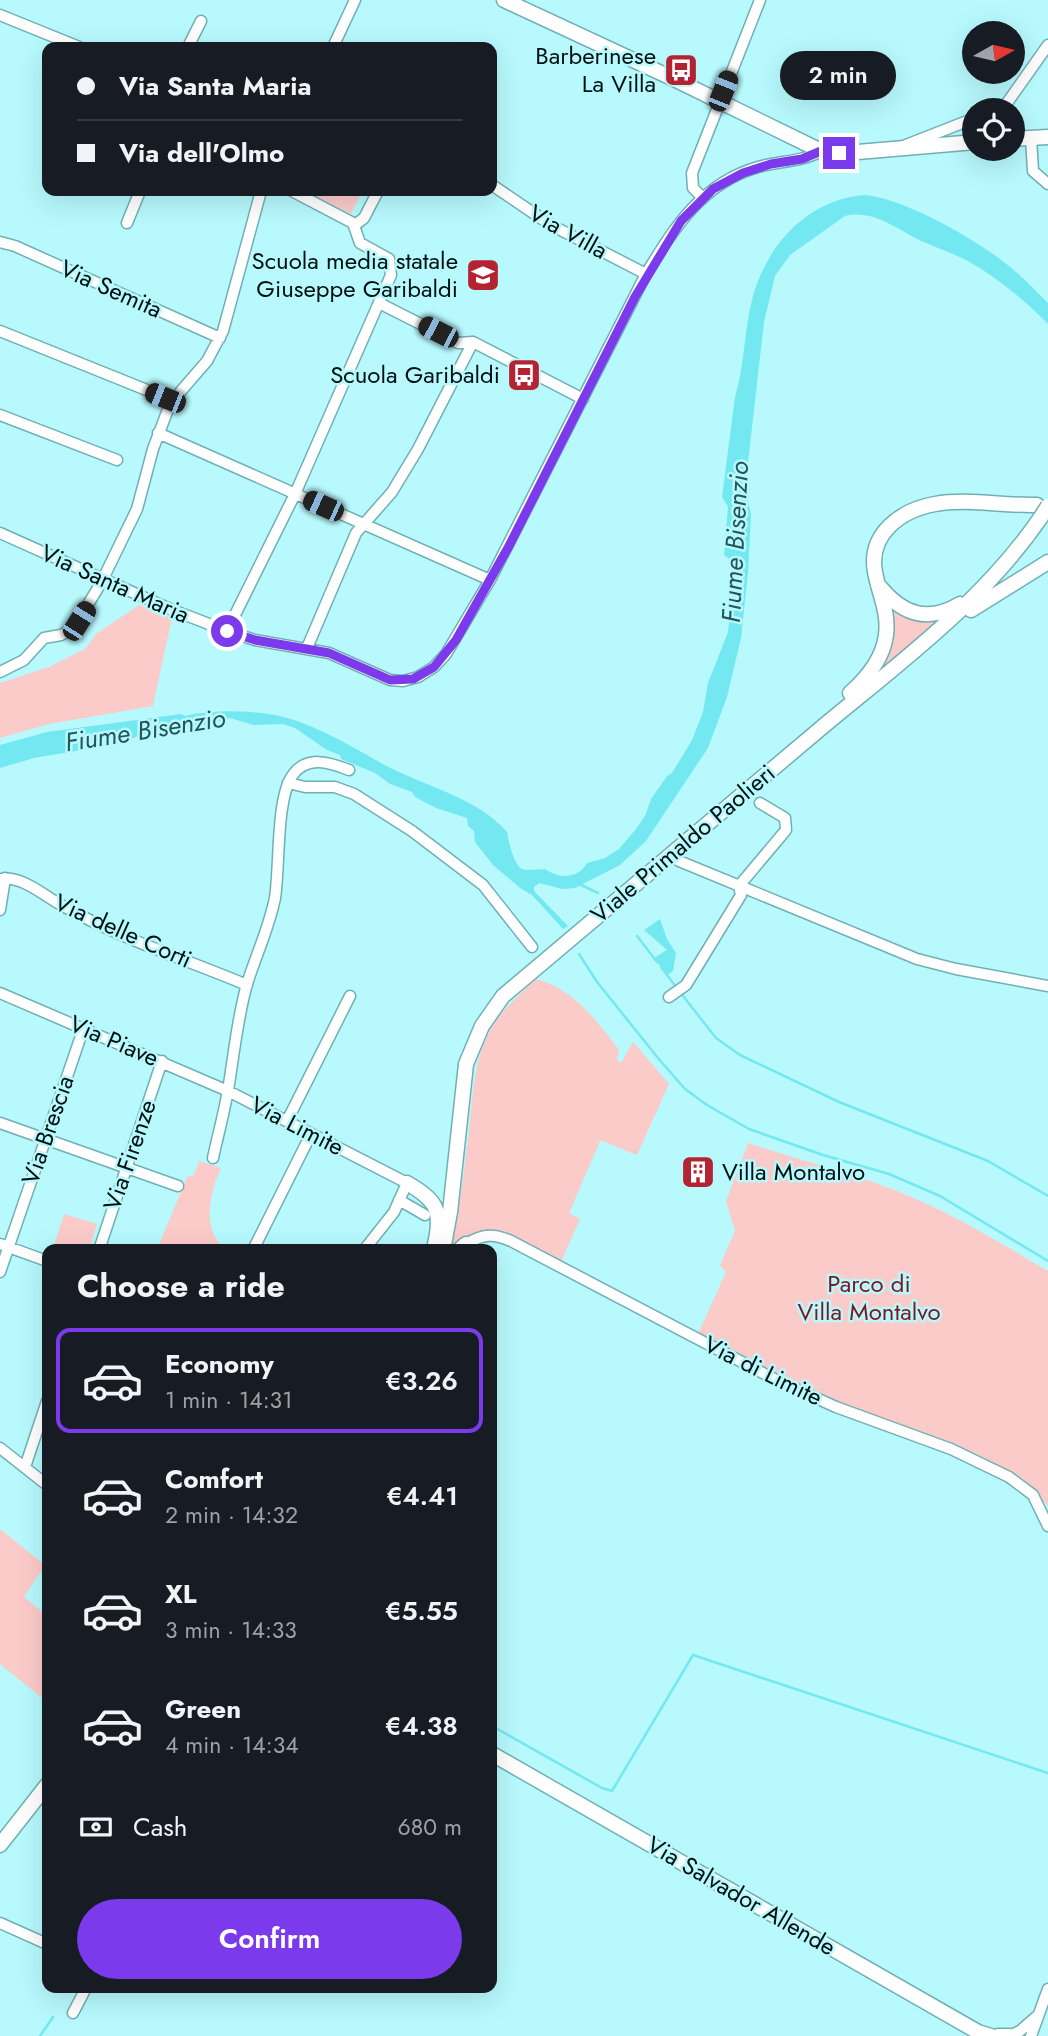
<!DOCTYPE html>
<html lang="en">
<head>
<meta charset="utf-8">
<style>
	:root { --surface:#171b24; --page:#20242c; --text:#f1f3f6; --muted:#9ea1a6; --line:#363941; --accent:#7c3aed }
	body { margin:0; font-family:Jost,sans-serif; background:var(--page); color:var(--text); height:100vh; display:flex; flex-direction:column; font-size:26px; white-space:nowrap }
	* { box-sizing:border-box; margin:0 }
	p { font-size:23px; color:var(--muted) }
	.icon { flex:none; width:38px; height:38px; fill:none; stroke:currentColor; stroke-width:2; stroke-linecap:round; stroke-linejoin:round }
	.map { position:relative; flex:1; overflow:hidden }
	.sheet { position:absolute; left:42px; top:1244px; width:455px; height:749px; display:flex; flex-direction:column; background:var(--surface); border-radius:14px; box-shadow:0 7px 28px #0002 }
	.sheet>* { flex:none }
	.hud { position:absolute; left:42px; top:42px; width:455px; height:154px; border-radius:14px; box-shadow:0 7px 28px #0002; display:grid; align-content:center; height:154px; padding:0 35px; background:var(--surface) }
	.needle { width:46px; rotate:82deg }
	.controls { position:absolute; left:962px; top:21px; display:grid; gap:14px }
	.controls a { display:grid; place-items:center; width:63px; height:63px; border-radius:50%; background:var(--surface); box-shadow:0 7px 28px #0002; font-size:35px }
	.end { position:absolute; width:32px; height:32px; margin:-16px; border:9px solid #7c3aed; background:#fff; box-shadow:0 0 0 4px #fff }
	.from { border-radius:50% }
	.bubble { position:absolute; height:49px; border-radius:24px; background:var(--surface); box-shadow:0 7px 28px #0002; font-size:23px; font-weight:600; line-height:49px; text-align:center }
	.car { position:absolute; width:21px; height:42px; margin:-21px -10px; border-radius:9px; box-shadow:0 0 5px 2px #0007; background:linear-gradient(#222 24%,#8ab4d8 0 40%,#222 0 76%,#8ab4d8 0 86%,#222 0) }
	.hud b { display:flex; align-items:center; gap:24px; height:66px; font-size:26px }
	.hud b+b { border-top:2px solid var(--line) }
	.hud i { width:18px; height:18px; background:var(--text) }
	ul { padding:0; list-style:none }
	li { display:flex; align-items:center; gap:21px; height:105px; margin:0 14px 10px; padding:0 21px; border:4px solid transparent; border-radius:14px }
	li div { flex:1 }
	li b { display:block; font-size:26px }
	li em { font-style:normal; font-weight:600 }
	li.on { border-color:var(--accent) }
	li>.icon { width:63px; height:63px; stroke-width:1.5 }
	h2 { padding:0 35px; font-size:32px; line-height:84px }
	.pay { display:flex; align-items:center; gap:18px; height:77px; padding:0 35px; font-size:26px }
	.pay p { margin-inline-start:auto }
	.primary-button { display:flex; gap:14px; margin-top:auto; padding:14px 35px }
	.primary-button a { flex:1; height:80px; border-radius:42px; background:var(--accent); color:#fff; font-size:28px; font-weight:600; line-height:80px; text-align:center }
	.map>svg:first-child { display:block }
</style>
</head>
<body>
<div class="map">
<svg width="1048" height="2036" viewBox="0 0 1048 2036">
	<rect width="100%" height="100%" fill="#b7f9fd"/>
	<!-- green -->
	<path fill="#fbcbc9" d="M305 191H362L351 214Z
		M139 605 172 618 153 706 49 724 0 738V683L49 667 85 649 96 634Z
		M889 606 938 620 885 665 884 662Z
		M536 979C573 988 597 1021 619 1050L617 1059 621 1063 633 1042 669 1084 637 1155 589 1136 600 1141 569 1213 580 1219 561 1262 507 1238 452 1247 451 1244C461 1204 465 1163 470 1121 473 1093 474 1063 487 1036 498 1013 518 996 536 979Z
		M748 1143C804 1162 862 1175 916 1199 962 1219 1005 1246 1048 1271V1506C996 1446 909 1431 838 1403 790 1383 744 1358 698 1334L726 1272 720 1265 735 1231 726 1201Z
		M199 1161 221 1168C210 1191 201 1231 225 1249L160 1250 158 1247 187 1177 194 1175Z
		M64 1214 97 1224 89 1249H53Z
		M0 1529 45 1565 24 1597 47 1616V1702L0 1664Z"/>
	<!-- water -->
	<path fill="#74e8f0" d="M865 195C906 199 977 240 1009 266 1023 277 1035 291 1048 303V324C1024 300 998 278 968 261 952 253 935 247 919 240 896 228 872 209 845 216L790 255 775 276 764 322 745 489 751 514 748 573 741 638 727 697 708 748 646 841 620 865 575 888 562 889 539 883 534 887V891L566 924 568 926 563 929 532 895 520 888 493 865 475 842 474 831 468 826 467 818 436 808 415 797 412 792 390 784 375 773 341 759 340 755 327 750 295 728 283 724 254 725 230 718 206 725 151 731 117 744 34 758 0 768V745L47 732 181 714 185 716C211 710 249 710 275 715 313 723 349 745 381 763 422 786 476 796 507 832 508 840 514 865 522 869 526 871 538 869 545 869 559 879 578 879 587 863L605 858 619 849 636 829 645 816 651 799 667 776 672 773 692 740 703 712 708 683 728 632 735 570 734 562 724 555 728 507 722 497 735 397C745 364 744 329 753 296 768 243 809 199 865 195Z
		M660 919 667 939 676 953 673 971 667 975 654 958 667 950 644 930Z"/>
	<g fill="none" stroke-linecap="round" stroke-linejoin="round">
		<!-- stream -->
		<path stroke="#74e8f0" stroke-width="2.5" d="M579 884 598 893
			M637 936 657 962
			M579 954 597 982 658 1058 685 1089 707 1105 749 1129 823 1155 889 1174 940 1196 1048 1261
			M661 967 676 987
			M680 992 716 1038 740 1055 839 1102 988 1161 1048 1196
			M492 1726 602 1788 612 1791 693 1655 1048 1773
			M40 2036 53 2017"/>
		<!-- minor casing -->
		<g stroke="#70b0b4" stroke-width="13">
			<path id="minor" d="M0 15 79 47
				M188 47 201 21
				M333 47 355 0
				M994 110 1007 103 1048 45
				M1031 138 1033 171 1048 184
				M906 145 975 118
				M492 185 551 225 646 274
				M702 197 693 188 692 173 760 0
				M127 223 140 191
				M355 225 364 218 378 191
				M0 242 15 246 220 338
				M379 303 458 343 473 342 583 399
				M0 331 174 401
				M0 415 117 460
				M158 433 490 580
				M0 533 170 609 227 631 255 640 329 653 390 680 403 681 418 677 434 667 446 654 490 580 646 274C674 228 702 183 758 167 779 161 802 162 821 151
				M227 631 295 494 391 275 389 259 360 243 353 223 292 191
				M307 648 356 533 392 492 418 449 473 342
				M0 672 24 660 44 638 61 635 73 629 101 583 137 509 153 449 167 412 181 391 207 361 223 331 261 191
				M288 783 305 787H335L354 794 412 831 483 885 532 947
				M679 861 917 959 956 969 1048 986
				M0 879C22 875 44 896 63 906 121 939 185 959 247 985
				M0 910 5 878
				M0 993 228 1091 407 1183 394 1212 364 1250
				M669 997 686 985 741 895 739 886 786 830 785 818 760 803
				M287 1121 350 996
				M0 1123 178 1186
				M213 1158C218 1135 224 1113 228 1090 234 1055 237 1019 247 984 256 955 269 928 275 898 280 866 276 800 292 776 306 755 329 762 349 770
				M399 1200 425 1215
				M0 1244 47 1261
				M466 1244C483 1234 493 1233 511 1241L776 1380 836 1407 951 1449 1009 1477 1033 1495 1048 1526
				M99 1250 162 1061
				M253 1250 311 1134
				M0 1272 84 1027
				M0 1448 47 1485
				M25 1467 47 1401
				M0 1923 47 1944
				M73 2013 86 1988
				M1009 2036 1020 2031 1036 2017
				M1031 2036 1048 1989"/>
		</g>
		<!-- major casing -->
		<g stroke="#70b0b4" stroke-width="17">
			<path id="major" d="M504 0 676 80 821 151 846 153 975 142
				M1013 139 1048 137
				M880 587C903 615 928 623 960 604
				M971 610 1048 562
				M850 693C867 678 883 659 886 635 889 612 879 594 875 572 868 534 901 510 935 504 967 498 1004 506 1037 505
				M407 1183C436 1200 443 1210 435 1244
				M443 1250 450 1212 466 1064 482 1026 503 996C608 907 714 818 820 729 899 663 983 602 1041 517
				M459 1250 466 1244
				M492 1754 978 2032 991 2036
				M0 1845 47 1785
				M998 2036H1009"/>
		</g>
		<!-- minor -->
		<use href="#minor" stroke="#fff" stroke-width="10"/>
		<!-- major -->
		<use href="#major" stroke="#fff" stroke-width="14"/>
		<!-- major-bridge casing -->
		<g stroke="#70b0b4" stroke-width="17" stroke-linecap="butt">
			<path id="major-bridge" d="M1041 517 1048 506"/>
		</g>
		<!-- major-bridge -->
		<use href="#major-bridge" stroke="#fff" stroke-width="14"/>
	</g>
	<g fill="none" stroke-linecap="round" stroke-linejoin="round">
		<!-- route -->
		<path stroke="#7c3aed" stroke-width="9" d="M227 631 255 640 329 653 390 680 413 679 434 667 456 640 509 546 635 297 681 221 713 189 743 173 771 164 802 159 821 151 839 153"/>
	</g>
	<!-- icons -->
	<defs>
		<g id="bus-square" transform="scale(1.75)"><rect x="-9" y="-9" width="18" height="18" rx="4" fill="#b42332" stroke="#b7f9fd"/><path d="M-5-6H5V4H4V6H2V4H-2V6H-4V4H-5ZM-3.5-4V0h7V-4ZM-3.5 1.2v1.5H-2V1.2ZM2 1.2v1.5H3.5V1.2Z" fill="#fff"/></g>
		<g id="school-square" transform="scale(1.75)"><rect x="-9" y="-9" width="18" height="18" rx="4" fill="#b42332" stroke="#b7f9fd"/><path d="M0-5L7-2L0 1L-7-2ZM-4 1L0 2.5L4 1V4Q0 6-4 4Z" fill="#fff"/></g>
		<g id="building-square" transform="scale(1.75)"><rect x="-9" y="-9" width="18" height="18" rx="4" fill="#b42332" stroke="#b7f9fd"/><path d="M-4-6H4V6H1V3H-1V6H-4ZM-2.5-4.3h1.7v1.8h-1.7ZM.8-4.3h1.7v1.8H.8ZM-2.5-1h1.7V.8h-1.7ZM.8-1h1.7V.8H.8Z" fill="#fff"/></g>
	</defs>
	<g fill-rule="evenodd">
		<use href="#bus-square" x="681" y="70"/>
		<use href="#school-square" x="483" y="275"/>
		<use href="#bus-square" x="524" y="375"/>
		<use href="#building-square" x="698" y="1172"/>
	</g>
	<g text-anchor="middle" stroke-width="5" stroke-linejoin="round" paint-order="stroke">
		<!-- poi labels -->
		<g font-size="24" fill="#001012" stroke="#b7f9fd" text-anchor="end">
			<text x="656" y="64">Barberinese<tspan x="656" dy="28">La Villa</tspan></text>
			<text x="458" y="269">Scuola media statale<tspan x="458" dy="28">Giuseppe Garibaldi</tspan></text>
			<text x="500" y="383">Scuola Garibaldi</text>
			<text x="722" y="1180" text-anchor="start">Villa Montalvo</text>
		</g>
		<!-- street labels -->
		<g font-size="24" fill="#001012" stroke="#b7f9fd">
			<text transform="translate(568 232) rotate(29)" y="8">Via Villa</text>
			<text transform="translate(111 289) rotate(24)" y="8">Via Semita</text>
			<text transform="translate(115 584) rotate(24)" y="8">Via Santa Maria</text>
			<text transform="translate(683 844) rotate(-40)" y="8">Viale Primaldo Paolieri</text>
			<text transform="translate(123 931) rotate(24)" y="8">Via delle Corti</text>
			<text transform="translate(114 1041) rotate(23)" y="8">Via Piave</text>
			<text transform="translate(297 1126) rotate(27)" y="8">Via Limite</text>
			<text transform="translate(48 1130) rotate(-71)" y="8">Via Brescia</text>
			<text transform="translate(130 1155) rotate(-71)" y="8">Via Firenze</text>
			<text transform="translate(763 1371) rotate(26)" y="8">Via di Limite</text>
			<text transform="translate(741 1896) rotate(30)" y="8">Via Salvador Allende</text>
		</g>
		<!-- park labels -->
		<g font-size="24" fill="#7d1721" stroke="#b7f9fd">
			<text x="869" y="1292">Parco di<tspan x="869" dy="28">Villa Montalvo</tspan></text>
		</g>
		<!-- water labels -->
		<g font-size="26" font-style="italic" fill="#23565a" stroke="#b7f9fd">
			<text transform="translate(735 542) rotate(-87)" y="9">Fiume Bisenzio</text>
			<text transform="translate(145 730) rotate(-9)" y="9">Fiume Bisenzio</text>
		</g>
	</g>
</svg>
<div class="controls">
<a><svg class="needle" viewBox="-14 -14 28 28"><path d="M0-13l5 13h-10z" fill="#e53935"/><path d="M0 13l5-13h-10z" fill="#9ea1a6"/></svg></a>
<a><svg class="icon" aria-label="locate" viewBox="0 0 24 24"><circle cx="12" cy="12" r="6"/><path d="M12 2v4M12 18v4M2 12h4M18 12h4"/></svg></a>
</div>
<i class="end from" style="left:227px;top:631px"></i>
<i class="end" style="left:839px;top:153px"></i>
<div class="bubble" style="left:780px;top:51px;width:116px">2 min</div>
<i class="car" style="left:723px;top:91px;rotate:22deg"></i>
<i class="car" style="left:438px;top:332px;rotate:297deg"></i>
<i class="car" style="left:165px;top:398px;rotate:292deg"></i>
<i class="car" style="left:323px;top:506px;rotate:294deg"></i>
<i class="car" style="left:79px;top:621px;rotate:32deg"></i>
<div class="hud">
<b><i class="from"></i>Via Santa Maria</b>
<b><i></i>Via dell'Olmo</b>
</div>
<section class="sheet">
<h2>Choose a ride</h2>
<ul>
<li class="on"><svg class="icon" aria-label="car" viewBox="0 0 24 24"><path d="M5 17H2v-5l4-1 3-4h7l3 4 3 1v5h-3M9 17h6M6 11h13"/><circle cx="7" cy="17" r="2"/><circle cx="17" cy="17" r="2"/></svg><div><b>Economy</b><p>1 min · 14:31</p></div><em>€3.26</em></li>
<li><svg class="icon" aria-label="car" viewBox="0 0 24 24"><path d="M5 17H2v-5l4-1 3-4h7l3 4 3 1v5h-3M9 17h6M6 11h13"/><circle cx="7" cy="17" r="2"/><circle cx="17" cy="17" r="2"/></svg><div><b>Comfort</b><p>2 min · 14:32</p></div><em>€4.41</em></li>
<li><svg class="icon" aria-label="car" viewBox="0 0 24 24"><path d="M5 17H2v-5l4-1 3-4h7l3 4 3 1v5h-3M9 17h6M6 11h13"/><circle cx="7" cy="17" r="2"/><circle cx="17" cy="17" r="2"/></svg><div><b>XL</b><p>3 min · 14:33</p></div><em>€5.55</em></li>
<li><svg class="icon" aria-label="car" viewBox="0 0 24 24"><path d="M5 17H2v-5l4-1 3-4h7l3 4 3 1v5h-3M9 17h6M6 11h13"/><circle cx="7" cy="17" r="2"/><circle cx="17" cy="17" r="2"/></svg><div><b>Green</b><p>4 min · 14:34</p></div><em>€4.38</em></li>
</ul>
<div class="pay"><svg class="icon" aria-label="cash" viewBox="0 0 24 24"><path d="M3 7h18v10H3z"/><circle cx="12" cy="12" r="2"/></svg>Cash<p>680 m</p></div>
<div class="primary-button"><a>Confirm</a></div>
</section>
</div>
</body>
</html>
